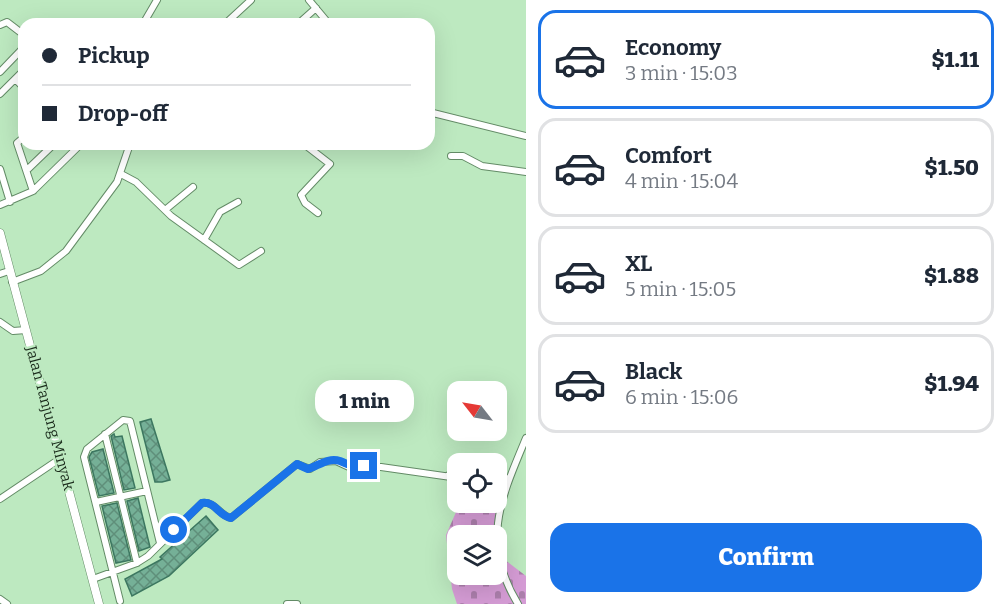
<!DOCTYPE html>
<html lang="en">
<head>
<meta charset="utf-8">
<style>
	:root { --surface:#fff; --page:#f2f2f3; --text:#1f2937; --muted:#747a83; --line:#e0e1e3; --accent:#1a73e8 }
	body { margin:0; font-family:Bitter,serif; background:var(--page); color:var(--text); height:100vh; display:flex; flex-direction:column; font-size:22px; white-space:nowrap }
	* { box-sizing:border-box; margin:0 }
	p { font-size:20px; color:var(--muted) }
	.icon { flex:none; width:33px; height:33px; fill:none; stroke:currentColor; stroke-width:2; stroke-linecap:round; stroke-linejoin:round }
	.map { position:relative; flex:1; overflow:hidden }
	.panel { display:flex; flex-direction:column; background:var(--surface); width:480px }
	.panel>* { flex:none }
	.top-card { position:absolute; left:18px; top:18px; width:417px; height:132px; border-radius:18px; box-shadow:0 6px 24px #0002; display:grid; align-content:center; height:132px; padding:0 24px; background:var(--surface) }
	.needle { width:39px; rotate:301deg }
	.controls { position:absolute; left:447px; top:381px; display:grid; gap:12px }
	.controls a { display:grid; place-items:center; width:60px; height:60px; border-radius:12px; background:var(--surface); box-shadow:0 6px 24px #0002; font-size:30px }
	.end { position:absolute; width:27px; height:27px; margin:-14px; border:8px solid #1a73e8; background:#fff; box-shadow:0 0 0 3px #fff }
	.from { border-radius:50% }
	.bubble { position:absolute; height:42px; border-radius:18px; background:var(--surface); box-shadow:0 6px 24px #0002; font-size:20px; font-weight:800; line-height:42px; text-align:center }
	.top-card b { display:flex; align-items:center; gap:21px; height:57px; font-size:22px }
	.top-card b+b { border-top:2px solid var(--line) }
	.top-card i { width:15px; height:15px; background:var(--text) }
	ul { padding:10px 0 0; list-style:none }
	li { display:flex; align-items:center; gap:18px; height:99px; margin:0 12px 9px; padding:0 12px; border:3px solid var(--line); border-radius:18px }
	li div { flex:1 }
	li b { display:block; font-size:22px }
	li em { font-style:normal; font-weight:800 }
	li.on { border-color:var(--accent) }
	li>.icon { width:54px; height:54px; stroke-width:1.5 }
	.button { display:flex; gap:12px; margin-top:auto; padding:12px 24px }
	.button a { flex:1; height:69px; border-radius:18px; background:var(--accent); color:#fff; font-size:24px; font-weight:800; line-height:69px; text-align:center }
	main { display:flex; flex:1; min-height:0 }
	.map>svg:first-child { display:block }
</style>
</head>
<body>
<main>
<div class="map">
<svg width="526" height="604" viewBox="0 0 526 604">
	<defs>
		<pattern id="cemetery-stones" width="16" height="16" patternUnits="userSpaceOnUse" patternTransform="scale(1.5)"><rect width="16" height="16" fill="#d59cd5"/><path d="M2 7V4a2 2 0 0 1 4 0v3zM10 15v-3a2 2 0 0 1 4 0v3z" fill="#ac7fac"/></pattern>
		<pattern id="building-cross-hatch" width="8" height="8" patternUnits="userSpaceOnUse" patternTransform="scale(1.5)"><rect width="8" height="8" fill="#75b097"/><path d="M0 0l8 8M0 8l8-8" fill="none" stroke="#5f8f7a"/></pattern>
	</defs>
	<rect width="100%" height="100%" fill="#bde9c0"/>
	<!-- cemetery -->
	<path fill="url(#cemetery-stones)" d="M497 491H500L493 535 458 536V574H496L497 554 526 576V604H457L452 589 446 535 460 503 496 502Z"/>
	<!-- building -->
	<path fill="url(#building-cross-hatch)" stroke="#3c7760" stroke-width="1.5" d="M151 419 170 480 162 482H155L140 422Z
		M114 434 115 437 122 436 135 488 124 490 111 436Z
		M103 449 114 493 99 496 89 457 92 452Z
		M138 498 150 547 139 551 127 501Z
		M117 503 131 560 116 563 102 506Z
		M206 516 218 530 169 576 132 596 125 579 162 559 160 557Z"/>
	<g fill="none" stroke-linecap="round" stroke-linejoin="round">
		<!-- minor casing -->
		<g stroke="#638b66" stroke-width="8">
			<path id="minor" d="M309 0 329 24
				M143 24 157 0
				M225 24 251 0
				M298 24 316 8
				M0 25 7 22 24 35
				M0 72 24 47
				M15 79 24 88
				M0 94 24 70
				M429 112 526 136
				M24 137 17 143 33 191
				M304 144 330 164 301 195 305 203 318 213
				M451 156H463L482 166 526 172
				M0 169 10 202
				M28 169 54 144
				M121 174 136 182 171 216 239 265 261 251
				M0 205 33 191 81 144
				M165 210 193 187
				M204 240 220 212 238 202
				M0 274 9 271
				M12 282 41 271 66 251 117 182 130 144
				M0 322 13 331 26 330
				M105 434 137 563
				M447 476 458 471
				M496 476 509 479
				M496 484 506 486
				M0 499 61 458
				M96 502 147 491
				M93 579 137 563 148 556 202 503C215 501 220 516 231 518L297 464 310 469 320 462 336 461 349 467H381L458 478
				M0 599 7 604
				M120 601 84 457 87 449 123 420 130 421 160 543
				M287 604H297
				M518 604C480 542 501 498 526 438"/>
		</g>
		<!-- major casing -->
		<g stroke="#638b66" stroke-width="9">
			<path id="major" d="M0 233 99 604"/>
		</g>
		<!-- minor -->
		<use href="#minor" stroke="#fff" stroke-width="6"/>
		<!-- major -->
		<use href="#major" stroke="#fff" stroke-width="8"/>
	</g>
	<g fill="none" stroke-linecap="round" stroke-linejoin="round">
		<!-- route -->
		<path stroke="#1a73e8" stroke-width="8" d="M174 530 202 503C215 501 219 516 231 518L297 464 308 469C318 466 328 457 340 461 350 465 352 468 364 466"/>
	</g>
	<g text-anchor="middle" stroke-width="4.5" stroke-linejoin="round" paint-order="stroke">
		<!-- street labels -->
		<g font-size="15" fill="#1a2b1b" stroke="#bde9c0">
			<text transform="translate(50 418) rotate(75)" y="5">Jalan Tanjung Minyak</text>
		</g>
	</g>
</svg>
<div class="controls">
<a><svg class="needle" viewBox="-14 -14 28 28"><path d="M0-13l5 13h-10z" fill="#e53935"/><path d="M0 13l5-13h-10z" fill="#747a83"/></svg></a>
<a><svg class="icon" aria-label="locate" viewBox="0 0 24 24"><circle cx="12" cy="12" r="6"/><path d="M12 2v4M12 18v4M2 12h4M18 12h4"/></svg></a>
<a><svg class="icon" aria-label="layers" viewBox="0 0 24 24"><path d="M12 4l9 5-9 5-9-5zM3 14l9 5 9-5"/></svg></a>
</div>
<i class="end from" style="left:174px;top:530px"></i>
<i class="end" style="left:364px;top:466px"></i>
<div class="bubble" style="left:315px;top:380px;width:99px">1 min</div>
<div class="top-card">
<b><i class="from"></i>Pickup</b>
<b><i></i>Drop-off</b>
</div>
</div>
<section class="panel">
<ul>
<li class="on"><svg class="icon" aria-label="car" viewBox="0 0 24 24"><path d="M5 17H2v-5l4-1 3-4h7l3 4 3 1v5h-3M9 17h6M6 11h13"/><circle cx="7" cy="17" r="2"/><circle cx="17" cy="17" r="2"/></svg><div><b>Economy</b><p>3 min · 15:03</p></div><em>$1.11</em></li>
<li><svg class="icon" aria-label="car" viewBox="0 0 24 24"><path d="M5 17H2v-5l4-1 3-4h7l3 4 3 1v5h-3M9 17h6M6 11h13"/><circle cx="7" cy="17" r="2"/><circle cx="17" cy="17" r="2"/></svg><div><b>Comfort</b><p>4 min · 15:04</p></div><em>$1.50</em></li>
<li><svg class="icon" aria-label="car" viewBox="0 0 24 24"><path d="M5 17H2v-5l4-1 3-4h7l3 4 3 1v5h-3M9 17h6M6 11h13"/><circle cx="7" cy="17" r="2"/><circle cx="17" cy="17" r="2"/></svg><div><b>XL</b><p>5 min · 15:05</p></div><em>$1.88</em></li>
<li><svg class="icon" aria-label="car" viewBox="0 0 24 24"><path d="M5 17H2v-5l4-1 3-4h7l3 4 3 1v5h-3M9 17h6M6 11h13"/><circle cx="7" cy="17" r="2"/><circle cx="17" cy="17" r="2"/></svg><div><b>Black</b><p>6 min · 15:06</p></div><em>$1.94</em></li>
</ul>
<div class="button"><a>Confirm</a></div>
</section>
</main>
</body>
</html>
